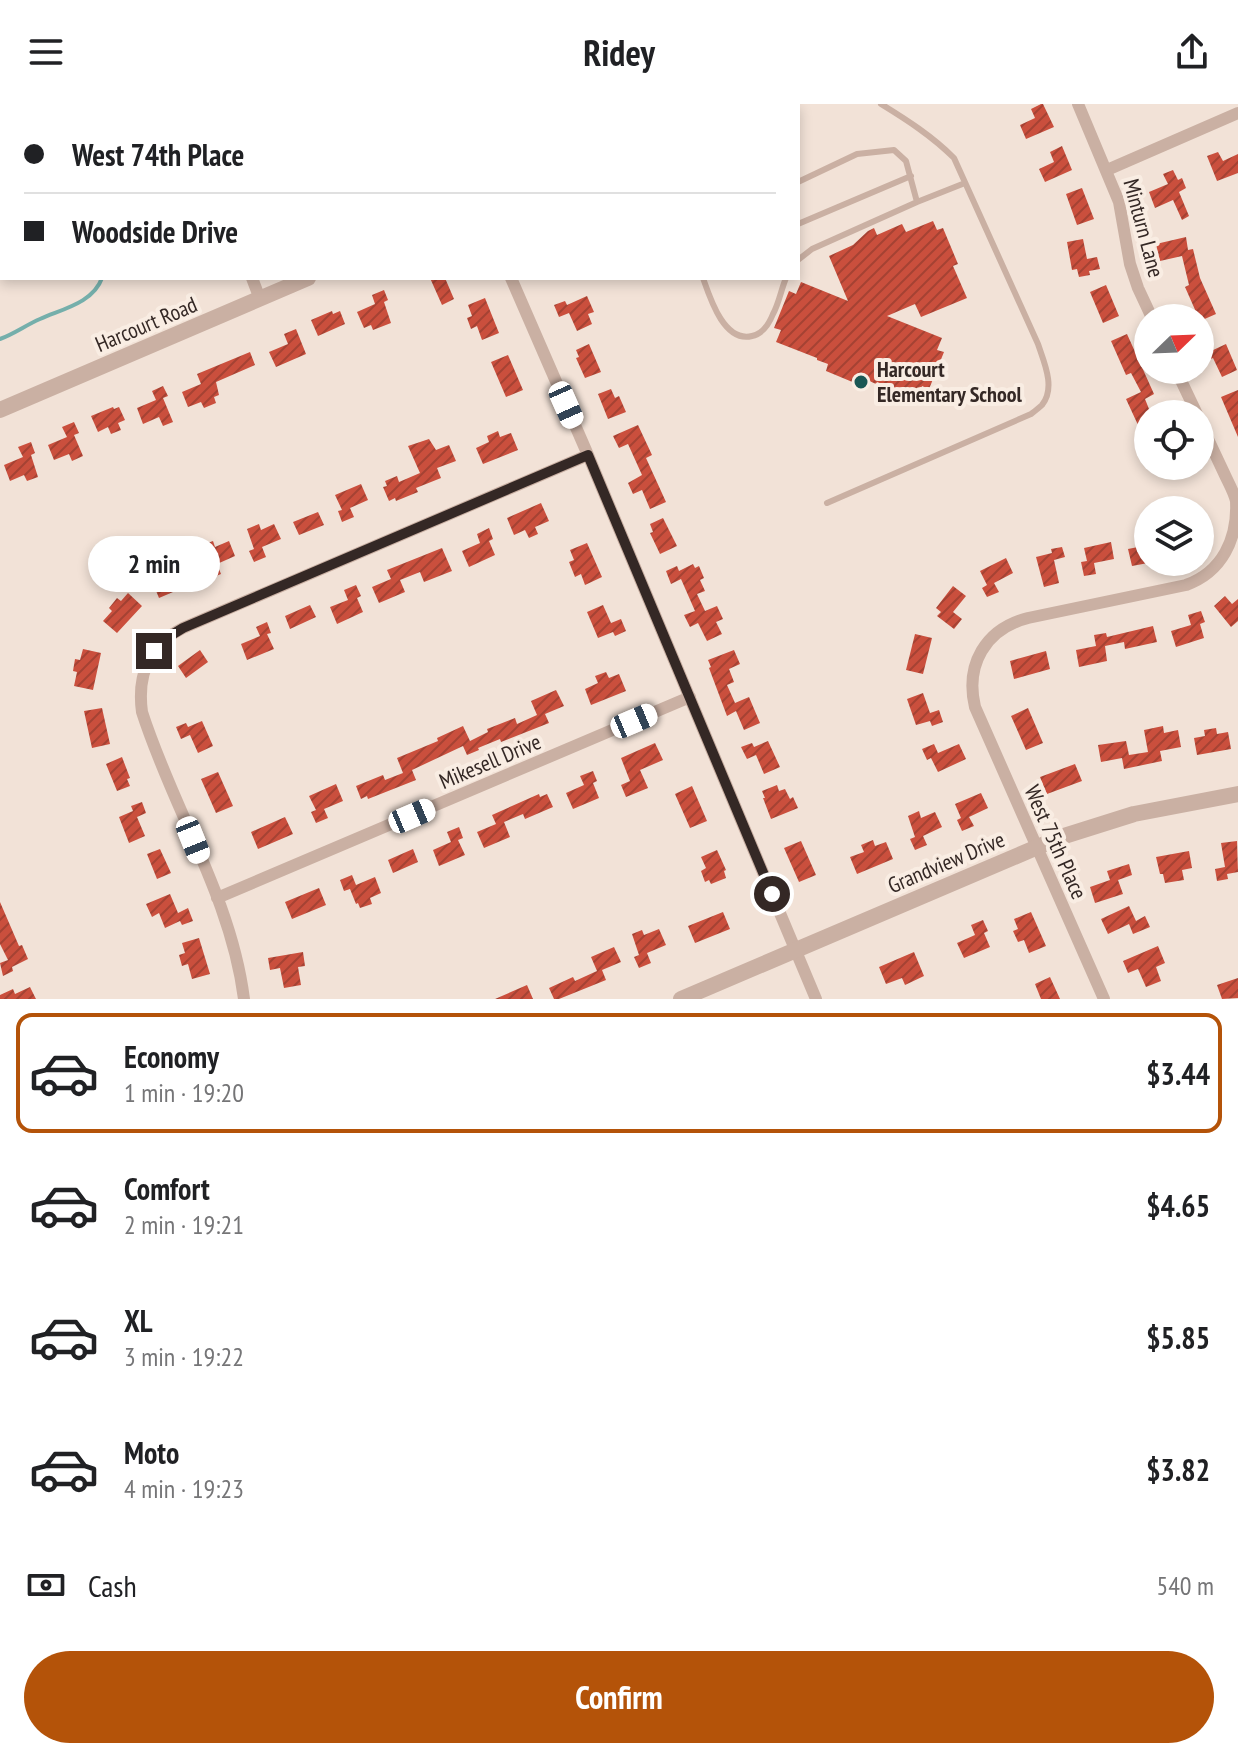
<!DOCTYPE html>
<html lang="en">
<head>
<meta charset="utf-8">
<style>
	:root { --surface:#fff; --page:#f2f2f2; --text:#202124; --muted:#757577; --line:#e0e0e0; --accent:#b45309 }
	body { margin:0; font-family:"PT Sans Narrow",sans-serif; background:var(--page); color:var(--text); height:100vh; display:flex; flex-direction:column; font-size:30px; white-space:nowrap }
	* { box-sizing:border-box; margin:0 }
	p { font-size:26px; color:var(--muted) }
	.icon { flex:none; width:44px; height:44px; fill:none; stroke:currentColor; stroke-width:2; stroke-linecap:round; stroke-linejoin:round }
	.map { position:relative; height:895px; overflow:hidden }
	.details { display:flex; flex-direction:column; background:var(--surface); flex:1 }
	.details>* { flex:none }
	.banner { position:absolute; left:0px; top:0px; width:800px; height:176px; box-shadow:0 4px 12px #0003; display:grid; align-content:center; height:176px; padding:0 24px; background:var(--surface) }
	.needle { width:52px; rotate:67deg }
	.tools { position:absolute; left:1134px; top:200px; display:grid; gap:16px }
	.tools a { display:grid; place-items:center; width:80px; height:80px; border-radius:50%; background:var(--surface); box-shadow:0 4px 12px #0003; font-size:40px }
	.end { position:absolute; width:36px; height:36px; margin:-18px; border:10px solid #342825; background:#fff; box-shadow:0 0 0 4px #fff }
	.from { border-radius:50% }
	.bubble { position:absolute; height:56px; border-radius:28px; background:var(--surface); box-shadow:0 4px 12px #0003; font-size:26px; font-weight:700; line-height:56px; text-align:center }
	.car { position:absolute; width:24px; height:48px; margin:-24px -12px; border-radius:10px; box-shadow:0 0 6px 2px #0007; background:linear-gradient(#fff 24%,#345 0 40%,#fff 0 76%,#345 0 86%,#fff 0) }
	.banner b { display:flex; align-items:center; gap:28px; height:76px; font-size:30px }
	.banner b+b { border-top:2px solid var(--line) }
	.banner i { width:20px; height:20px; background:var(--text) }
	ul { padding:14px 0 0; list-style:none }
	li { display:flex; align-items:center; gap:24px; height:120px; margin:0 16px 12px; padding:0 8px; border:4px solid transparent; border-radius:16px }
	li div { flex:1 }
	li b { display:block; font-size:30px }
	li em { font-style:normal; font-weight:700 }
	li.active { border-color:var(--accent) }
	li>.icon { width:72px; height:72px; stroke-width:1.5 }
	.pay { display:flex; align-items:center; gap:20px; height:88px; padding:0 24px; font-size:30px }
	.pay p { margin-inline-start:auto }
	.action { display:flex; gap:16px; margin-top:auto; padding:16px 24px }
	.action a { flex:1; height:92px; border-radius:48px; background:var(--accent); color:#fff; font-size:32px; font-weight:700; line-height:92px; text-align:center }
	header { display:flex; justify-content:space-between; align-items:center; height:104px; padding:0 24px; background:var(--surface); font-size:36px; font-weight:700 }
	.map>svg:first-child { display:block }
</style>
</head>
<body>
<header><svg class="icon" aria-label="menu" viewBox="0 0 24 24"><path d="M4 6h16M4 12h16M4 18h16"/></svg>Ridey<svg class="icon" aria-label="share" viewBox="0 0 24 24"><path d="M12 15V3M7 8l5-5 5 5M5 13v7h14v-7"/></svg></header>
<div class="map">
<svg width="1238" height="895" viewBox="0 0 1238 895">
	<defs>
		<pattern id="building-hatch" width="6" height="6" patternUnits="userSpaceOnUse" patternTransform="scale(2)"><rect width="6" height="6" fill="#ca4f3d"/><path d="M-1 1l2-2M0 6l6-6M5 7l2-2" fill="none" stroke="#a54233"/></pattern>
	</defs>
	<rect width="100%" height="100%" fill="#f2e2d7"/>
	<g fill="none" stroke-linecap="round" stroke-linejoin="round">
		<!-- stream -->
		<path stroke="#75afab" stroke-width="4" d="M63 0 65 2
			M0 235C14 230 26 221 40 215 62 205 93 199 102 174"/>
	</g>
	<!-- building -->
	<path fill="url(#building-hatch)" d="M1041 0H1043L1054 23 1026 35 1020 21 1035 14 1031 5Z
		M1062 42 1072 66 1045 78 1039 65 1054 58 1050 48Z
		M1218 48 1223 57 1238 50V69L1217 77 1207 52Z
		M1173 66 1178 76 1182 74 1186 84 1179 88 1189 112 1182 116 1173 96 1155 104 1149 88 1168 80 1163 70Z
		M1082 84 1094 115 1077 121 1066 90Z
		M933 117 937 126 943 124 958 160 953 162 967 194 921 213 915 200 887 212 942 234 937 246 944 248 929 285 922 282 918 294 877 278 876 280 865 275 862 282 826 267 828 260 817 256V254L776 238 781 226 774 224 789 187 796 190 801 178 848 197 829 152 853 141 868 127 874 124 877 131 902 120 906 128Z
		M1186 133 1188 146 1193 145 1200 174 1216 210 1200 217 1185 183 1189 181 1182 152 1160 157 1156 140Z
		M1083 135 1087 155 1097 153 1100 165 1089 167 1090 171 1079 173 1077 165 1072 166 1067 138Z
		M430 174H445L454 195 442 201Z
		M1106 181 1119 212 1103 219 1090 188Z
		M384 186 388 196 384 198 391 219 373 226 371 221 364 224 357 208 375 200 372 191Z
		M587 192 594 208 588 210 592 220 577 227 569 209 559 213 554 201 565 197 567 201Z
		M485 194 499 229 482 236 477 222 471 225 467 214 472 212 468 201Z
		M332 207 333 210 340 207 345 220 318 232 311 216Z
		M296 225 306 250 276 263 269 248 288 240 284 230Z
		M1127 230 1154 290 1145 295 1151 310H1148V316L1138 321 1126 295 1141 288 1131 269 1126 271 1111 237Z
		M589 240 601 268 585 274 576 254 579 253 576 246Z
		M1226 240 1237 266 1222 273 1213 254 1204 258 1200 246 1209 242 1211 247Z
		M250 248 255 261 216 278 219 291 214 293 216 299 204 304 201 298 188 303 182 288 201 280 197 270Z
		M508 251 523 286 506 293 491 258Z
		M163 282 168 292 163 294 173 318 163 322 159 313 143 320 137 304 156 296 152 287Z
		M611 285 615 294 619 292 626 308 608 315 598 290Z
		M1238 286V333L1221 293Z
		M113 303 114 305 119 303 125 316 118 319 121 326 111 330 108 323 98 328 91 312Z
		M74 318 79 329 74 331 83 352 72 357 69 350 54 356 48 341 67 333 62 323Z
		M638 321 652 351 646 354 666 398 650 405 642 386 633 390 628 379 642 371 628 340 619 344 613 332Z
		M498 327 500 333 511 329 518 346 483 360 476 344 489 338 487 332Z
		M429 335 436 346 449 341 456 357 437 364 441 374 416 384 418 388 396 397 395 394 389 397 383 383 387 382 385 377 397 372 399 378 420 369 408 342Z
		M31 338 35 349 31 351 38 373 27 377 24 371 10 377 4 361 23 353 18 343Z
		M361 380 368 396 350 404 354 413 342 418 338 407 342 406 335 391Z
		M541 399 549 417 535 423 538 430 529 434 525 426 514 431 507 414Z
		M318 408 324 421 299 431 293 418Z
		M663 414 677 442 660 450 650 429 653 428 650 420Z
		M259 420 261 426 274 420 281 435 262 443 266 453 254 458 249 447 254 445 247 425Z
		M489 424 493 435 489 437 495 451 469 463 462 447 480 439 477 430Z
		M213 437 215 443 229 437 235 452 217 460 221 470 209 475 208 473 159 494 152 477 164 472 162 467 175 462 177 466 187 462 190 470 208 462 200 442Z
		M1111 438 1114 455 1094 459 1096 470 1084 472 1081 458 1087 457 1084 444Z
		M587 439 602 473 585 481 581 470 575 473 569 458 574 456 570 446Z
		M1148 441V459L1132 462 1128 445Z
		M1062 443 1065 453 1054 456 1059 479 1044 483 1036 453 1052 449 1051 445Z
		M442 444 452 467 424 478 420 468 400 476 405 488 379 499 372 483 391 475 387 466Z
		M1006 454 1013 469 994 479 999 488 987 493 982 484 987 481 980 467Z
		M693 460 695 464 699 462 704 474 700 476 705 487 697 490 705 507 717 502 723 515 716 518 722 530 707 537 698 519 690 523 684 511 695 507 681 475 671 480 666 467 677 462 679 467Z
		M356 481 361 492 357 494 363 508 337 520 330 503 348 496 344 486Z
		M953 482 966 492 953 508 962 515 954 525 937 512 941 508 936 504Z
		M128 489 142 502 117 529 103 517 112 507 109 504 117 494 121 497Z
		M1225 492 1232 500 1238 495V517L1231 523 1214 502Z
		M310 501 316 513 290 525 285 512Z
		M603 501 611 519 621 515 626 527 615 532 613 528 598 534 587 508Z
		M1201 507 1205 518 1200 520 1204 534 1176 543 1171 527 1191 521 1188 511Z
		M267 518 271 529 267 530 274 545 247 556 241 540 260 532 256 523Z
		M1153 522 1157 538 1125 545 1124 538 1105 542 1107 557 1079 563 1076 546 1096 542 1094 531 1106 529 1107 533Z
		M915 530 932 534 923 570 906 566Z
		M83 545 101 549 93 586 74 582 77 568 73 567 75 555 80 556Z
		M200 546 208 558 186 574 178 562Z
		M734 546 740 560 729 565 734 578 727 581 735 599 749 593 760 619 744 626 736 607 727 612 709 564 711 563 708 556Z
		M1046 547 1050 565 1014 575 1010 557Z
		M606 568 609 574 619 570 626 587 591 601 585 585 598 579 595 572Z
		M556 586 564 602 545 610 549 619 501 638 500 635 478 644 479 646 467 651 463 642 412 666 416 676 368 695 367 692 361 695 356 682 383 671 385 676 403 669 397 654 438 637 437 634 463 622 470 637 488 628 487 625 515 614 517 620 537 611 531 597Z
		M923 589 930 609 939 606 943 618 932 622 930 617 916 621 907 595Z
		M102 604 110 640 92 644 84 607Z
		M1028 604 1043 639 1026 646 1011 612Z
		M202 617 213 642 198 649 190 631 181 635 176 623 186 619 188 623Z
		M1163 622 1164 629 1178 626 1181 643 1160 647 1162 657 1124 665 1122 654 1101 658 1098 641 1126 637 1129 651 1148 648 1144 626Z
		M1216 624 1217 630 1228 628 1231 645 1197 651 1194 634 1205 632 1204 626Z
		M768 637 780 663 764 670 756 651 747 655 741 643 752 639 754 643Z
		M655 639 663 656 640 666 648 684 626 693 621 681 630 677 621 654Z
		M934 640 938 649 959 640 966 655 938 668 931 654 927 656 922 645Z
		M122 653 130 674 127 675 130 682 117 687 106 660Z
		M1075 660 1082 677 1047 690 1040 673Z
		M593 667 597 677 593 679 599 694 573 705 566 689 584 681 580 672Z
		M218 668 233 702 216 709 201 675Z
		M336 680 343 697 324 705 328 714 316 719 311 708 316 706 309 692Z
		M777 681 779 687 785 685 790 695 793 693 798 704 771 715 763 694H765L762 687Z
		M692 682 707 717 690 724 675 690Z
		M981 689 988 704 969 713 974 722 962 727 957 716 961 714 955 700Z
		M539 690 540 693 547 690 553 703 525 715 523 710 504 718 510 733 484 744 477 728 496 720 492 711Z
		M142 698 146 709 137 713 145 732 129 739 119 713 133 707 131 702Z
		M919 707 921 714 935 708 942 723 923 732 927 741 915 746 910 735 915 733 908 712Z
		M285 713 293 730 258 745 251 728Z
		M459 723 463 734 458 736 465 751 439 762 433 746 451 738 447 728Z
		M873 736 875 742 886 738 893 755 857 770 850 753 864 748 861 741Z
		M801 737 816 771 799 778 784 744Z
		M1237 737 1238 768 1227 770 1228 775 1217 777 1215 765 1225 763 1221 739Z
		M160 745 171 769 157 775 147 750Z
		M413 745 418 758 393 769 388 756Z
		M717 746 726 766 724 767 726 774 711 780 709 776 705 778 701 767 706 764 701 753Z
		M1189 747 1192 764 1182 766 1184 776 1165 779 1163 770H1160L1156 753Z
		M1129 760 1132 771 1118 776 1123 790 1095 799 1090 783 1110 776 1107 767Z
		M352 771 356 781 375 773 381 789 370 794 372 800 360 804 358 799 356 800 350 785 344 787 340 776Z
		M319 784 326 801 292 815 285 798Z
		M170 790 178 809 188 804 193 817 182 821 180 817 165 824 159 809 152 813 146 800Z
		M0 798 19 842 22 841 28 855 12 863 13 867 3 872 0 859 8 856 0 840Z
		M1129 802 1136 817 1145 812 1150 823 1133 830 1129 820 1108 830 1101 815Z
		M723 808 730 825 695 839 688 822Z
		M1031 808 1046 842 1029 849 1024 836 1018 838 1013 827 1018 825 1014 815Z
		M983 816 988 827 984 829 990 843 964 854 957 839 975 831 971 821Z
		M659 825 666 841 647 849 651 859 639 864 634 853 639 851 632 830 642 826 644 831Z
		M199 834 210 870 192 875 188 860 182 862 179 851 185 849 182 839Z
		M1158 842 1165 859 1156 863 1161 877 1146 883 1138 865 1128 869 1123 857Z
		M614 843 621 858 602 866 606 876 559 895H554L549 884 573 873 575 877 597 867 591 853Z
		M303 848 305 862 298 863 301 881 284 884 280 864 270 866 268 854Z
		M914 848 924 872 905 881 902 874 886 880 879 863Z
		M1050 873 1060 895H1041L1035 880Z
		M1238 874V894L1222 895 1217 881Z
		M527 881 533 895H495Z
		M30 883 36 895H0V891L13 885 15 890Z"/>
	<g fill="none" stroke-linecap="round" stroke-linejoin="round">
		<!-- service -->
		<path stroke="#cab0a3" stroke-width="6" d="M798 78 857 50 894 46 906 57 917 98 965 79
			M798 120 911 72
			M798 156 812 145 917 98
			M703 174C710 194 724 239 752 232 762 230 769 220 773 210 779 199 781 186 786 174
			M827 399 1031 310C1035 307 1039 304 1042 301 1056 284 1044 258 1038 240L954 54C932 32 907 16 881 0"/>
		<!-- minor -->
		<path stroke="#cab0a3" stroke-width="12" d="M179 0V2
			M1078 0 1119 98 1130 160 1138 184 1152 214
			M1107 66 1238 9
			M252 174 260 195
			M511 174 588 351 816 895
			M1176 266 1197 310
			M217 794 690 593
			M244 895C231 793 173 705 142 608 137 571 149 541 183 524L588 351
			M1104 895 975 603C965 561 985 525 1028 514L1186 481C1222 468 1238 435 1236 397 1234 388 1228 378 1224 369 1216 352 1208 335 1200 318"/>
		<!-- tertiary -->
		<path stroke="#cab0a3" stroke-width="16" d="M711 2 716 0
			M0 306 308 174
			M681 895 1061 733 1134 710 1238 690"/>
	</g>
	<g fill="none" stroke-linecap="round" stroke-linejoin="round">
		<!-- route -->
		<path stroke="#342825" stroke-width="10" d="M154 547 165 535 183 524 588 351 772 790"/>
	</g>
	<!-- markers -->
	<circle fill="#1a5754" stroke="#f9ede3" stroke-width="3" cx="861" cy="278" r="8"/>
	<g text-anchor="middle" stroke-width="8" stroke-linejoin="round" paint-order="stroke">
		<!-- street labels -->
		<g font-size="22" fill="#342825" stroke="#f9ede3">
			<text transform="translate(1144 124) rotate(75)" y="8">Minturn Lane</text>
			<text transform="translate(146 220) rotate(-23)" y="8">Harcourt Road</text>
			<text transform="translate(490 657) rotate(-23)" y="8">Mikesell Drive</text>
			<text transform="translate(1056 738) rotate(66)" y="8">West 75th Place</text>
			<text transform="translate(946 758) rotate(-23)" y="8">Grandview Drive</text>
		</g>
		<!-- poi labels -->
		<g font-size="22" font-weight="bold" fill="#342825" stroke="#f9ede3" text-anchor="start">
			<text x="877" y="273">Harcourt<tspan x="877" dy="25">Elementary School</tspan></text>
		</g>
	</g>
</svg>
<div class="tools">
<a><svg class="needle" viewBox="-14 -14 28 28"><path d="M0-13l5 13h-10z" fill="#e53935"/><path d="M0 13l5-13h-10z" fill="#757577"/></svg></a>
<a><svg class="icon" aria-label="locate" viewBox="0 0 24 24"><circle cx="12" cy="12" r="6"/><path d="M12 2v4M12 18v4M2 12h4M18 12h4"/></svg></a>
<a><svg class="icon" aria-label="layers" viewBox="0 0 24 24"><path d="M12 4l9 5-9 5-9-5zM3 14l9 5 9-5"/></svg></a>
</div>
<i class="end from" style="left:772px;top:790px"></i>
<i class="end" style="left:154px;top:547px"></i>
<div class="bubble" style="left:88px;top:432px;width:132px">2 min</div>
<i class="car" style="left:566px;top:301px;rotate:156deg"></i>
<i class="car" style="left:634px;top:617px;rotate:67deg"></i>
<i class="car" style="left:412px;top:712px;rotate:67deg"></i>
<i class="car" style="left:193px;top:736px;rotate:158deg"></i>
<div class="banner">
<b><i class="from"></i>West 74th Place</b>
<b><i></i>Woodside Drive</b>
</div>
</div>
<section class="details">
<ul>
<li class="active"><svg class="icon" aria-label="car" viewBox="0 0 24 24"><path d="M5 17H2v-5l4-1 3-4h7l3 4 3 1v5h-3M9 17h6M6 11h13"/><circle cx="7" cy="17" r="2"/><circle cx="17" cy="17" r="2"/></svg><div><b>Economy</b><p>1 min · 19:20</p></div><em>$3.44</em></li>
<li><svg class="icon" aria-label="car" viewBox="0 0 24 24"><path d="M5 17H2v-5l4-1 3-4h7l3 4 3 1v5h-3M9 17h6M6 11h13"/><circle cx="7" cy="17" r="2"/><circle cx="17" cy="17" r="2"/></svg><div><b>Comfort</b><p>2 min · 19:21</p></div><em>$4.65</em></li>
<li><svg class="icon" aria-label="car" viewBox="0 0 24 24"><path d="M5 17H2v-5l4-1 3-4h7l3 4 3 1v5h-3M9 17h6M6 11h13"/><circle cx="7" cy="17" r="2"/><circle cx="17" cy="17" r="2"/></svg><div><b>XL</b><p>3 min · 19:22</p></div><em>$5.85</em></li>
<li><svg class="icon" aria-label="car" viewBox="0 0 24 24"><path d="M5 17H2v-5l4-1 3-4h7l3 4 3 1v5h-3M9 17h6M6 11h13"/><circle cx="7" cy="17" r="2"/><circle cx="17" cy="17" r="2"/></svg><div><b>Moto</b><p>4 min · 19:23</p></div><em>$3.82</em></li>
</ul>
<div class="pay"><svg class="icon" aria-label="cash" viewBox="0 0 24 24"><path d="M3 7h18v10H3z"/><circle cx="12" cy="12" r="2"/></svg>Cash<p>540 m</p></div>
<div class="action"><a>Confirm</a></div>
</section>
</body>
</html>
